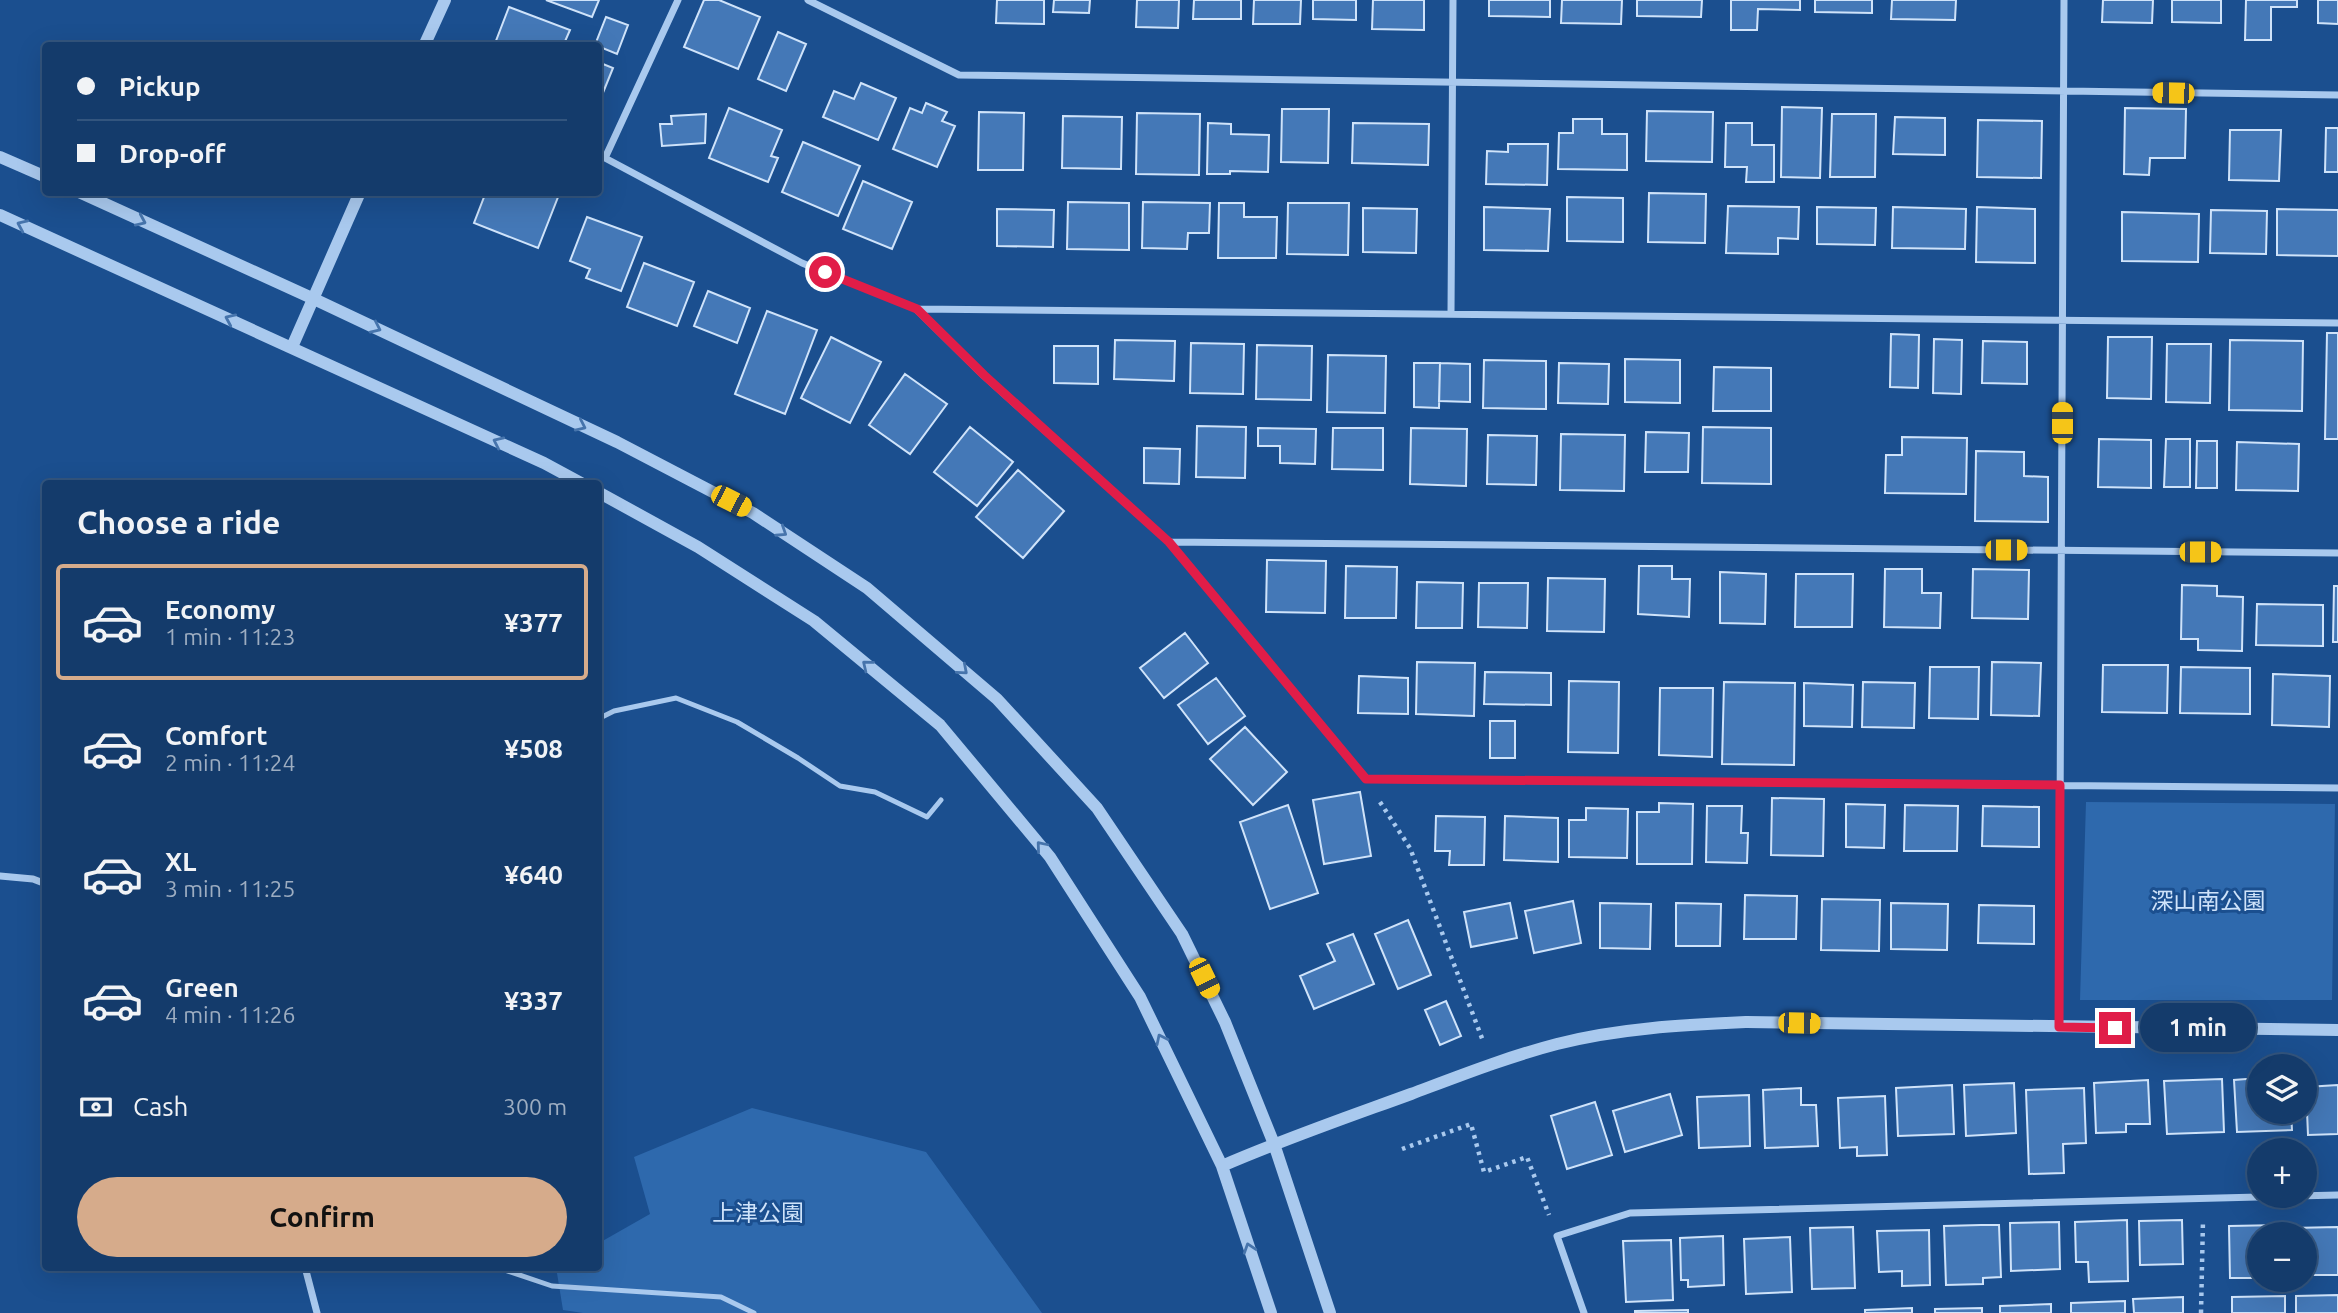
<!DOCTYPE html>
<html lang="en">
<head>
<meta charset="utf-8">
<style>
	:root { --surface:#143b6b; --page:#214673; --text:#f1f3f6; --muted:#9dadc1; --line:#33557e; --accent:#d6ab8b }
	body { margin:0; font-family:Ubuntu,"Noto Sans JP",sans-serif; background:var(--page); color:var(--text); height:100vh; display:flex; flex-direction:column; font-size:26px; white-space:nowrap }
	* { box-sizing:border-box; margin:0 }
	p { font-size:23px; color:var(--muted) }
	.icon { flex:none; width:38px; height:38px; fill:none; stroke:currentColor; stroke-width:2; stroke-linecap:round; stroke-linejoin:round }
	.map { position:relative; flex:1; overflow:hidden }
	.side { position:absolute; left:42px; top:480px; width:560px; height:791px; display:flex; flex-direction:column; background:var(--surface); border-radius:7px; box-shadow:0 7px 28px #0002,0 0 0 2px var(--line) }
	.side>* { flex:none }
	.top-card { position:absolute; left:42px; top:42px; width:560px; height:154px; border-radius:7px; box-shadow:0 7px 28px #0002,0 0 0 2px var(--line); display:grid; align-content:center; height:154px; padding:0 35px; background:var(--surface) }
	.fabs { position:absolute; left:2247px; top:1054px; display:grid; gap:14px }
	.fabs a { display:grid; place-items:center; width:70px; height:70px; border-radius:50%; background:var(--surface); box-shadow:0 7px 28px #0002,0 0 0 2px var(--line); font-size:35px }
	.end { position:absolute; width:32px; height:32px; margin:-16px; border:9px solid #e11d48; background:#fff; box-shadow:0 0 0 4px #fff }
	.from { border-radius:50% }
	.bubble { position:absolute; height:49px; border-radius:24px; background:var(--surface); box-shadow:0 7px 28px #0002,0 0 0 2px var(--line); font-size:23px; font-weight:600; line-height:49px; text-align:center }
	.car { position:absolute; width:21px; height:42px; margin:-21px -10px; border-radius:9px; box-shadow:0 0 5px 2px #0007; background:linear-gradient(#f5c518 24%,#345 0 40%,#f5c518 0 76%,#345 0 86%,#f5c518 0) }
	.top-card b { display:flex; align-items:center; gap:24px; height:66px; font-size:26px }
	.top-card b+b { border-top:2px solid var(--line) }
	.top-card i { width:18px; height:18px; background:var(--text) }
	ul { padding:0; list-style:none }
	li { display:flex; align-items:center; gap:21px; height:116px; margin:0 14px 10px; padding:0 21px; border:4px solid transparent; border-radius:7px }
	li div { flex:1 }
	li b { display:block; font-size:26px }
	li em { font-style:normal; font-weight:600 }
	li.active { border-color:var(--accent) }
	li>.icon { width:63px; height:63px; stroke-width:1.5 }
	h2 { padding:0 35px; font-size:32px; line-height:84px }
	.pay { display:flex; align-items:center; gap:18px; height:77px; padding:0 35px; font-size:26px }
	.pay p { margin-inline-start:auto }
	.cta { display:flex; gap:14px; margin-top:auto; padding:14px 35px }
	.cta a { flex:1; height:80px; border-radius:42px; background:var(--accent); color:#111; font-size:28px; font-weight:600; line-height:80px; text-align:center }
	.map>svg:first-child { display:block }
</style>
</head>
<body>
<div class="map">
<svg width="2338" height="1313" viewBox="0 0 2338 1313">
	<rect width="100%" height="100%" fill="#1b4f8f"/>
	<!-- green -->
	<path fill="#2e69ad" d="M2086 802 2335 804 2332 1000H2080Z
		M752 1108 926 1152 1042 1313H583L563 1310 556 1267H598L599 1243 650 1214 634 1157Z"/>
	<!-- building -->
	<path fill="#4478b7" stroke="#cfe3fa" stroke-width="2" d="M546 0H599L592 17Z
		M704 0H719L760 17 738 69 684 47Z
		M997 0H1044V24L996 23Z
		M1054 0H1090L1089 13 1053 12Z
		M1137 0H1179L1178 28 1136 27Z
		M1194 0H1241V19H1193Z
		M1254 0H1301L1300 24H1253Z
		M1313 0H1356V20L1313 19Z
		M1373 0H1424V30L1372 29Z
		M1489 0H1550V17L1489 16Z
		M1562 0H1622L1621 24 1561 23Z
		M1637 0H1702L1701 17 1637 16Z
		M1731 0H1800V10L1758 9 1757 30H1731Z
		M1815 0H1872V13L1815 12Z
		M1892 0H1956L1955 20 1891 19Z
		M2103 0H2153L2152 23 2102 22Z
		M2172 0H2221V23L2172 22Z
		M2246 0H2297V7H2271V40H2245Z
		M2318 0H2338V24L2318 23Z
		M509 7 570 30 563 46H494Z
		M606 17 628 25 617 54 595 45Z
		M778 32 806 44 786 91 758 79Z
		M598 62 613 68 598 105Z
		M861 83 896 98 878 140 823 117 834 91 854 99Z
		M926 103 947 112 942 121 955 126 937 167 893 149 910 108 922 113Z
		M1782 107 1822 108 1820 178 1781 177Z
		M729 108 782 130 771 156 778 158 768 182 709 158Z
		M2125 108 2186 109 2185 158H2150L2149 175 2124 174Z
		M1282 109H1329L1328 163 1281 162Z
		M1647 111 1713 112 1712 162 1646 161Z
		M979 112 1024 113 1023 170H978Z
		M1137 113 1200 114 1199 175 1136 174Z
		M706 114 705 143 662 146 660 124H672L671 116Z
		M1832 114H1876L1875 177H1830Z
		M1063 116 1122 117 1121 169 1062 168Z
		M1895 117 1945 118V155L1893 154Z
		M1573 119H1602V134H1627V170L1558 169 1559 133H1573Z
		M1978 120 2042 121 2041 178 1977 177Z
		M1208 123 1231 124V134L1269 135 1268 172 1230 171V174H1207Z
		M1353 123 1429 124 1428 165 1352 163Z
		M1726 123H1752V145H1774V182H1746L1747 167H1725Z
		M2326 128H2338V172H2325Z
		M2230 130H2281L2279 181 2229 180Z
		M803 142 860 166 838 216 782 192Z
		M1508 144H1548L1547 185 1486 184 1487 151 1508 152Z
		M863 181 912 202 892 249 843 229Z
		M486 192H560L538 248 474 223Z
		M1649 193 1706 194 1705 243 1648 242Z
		M1567 197 1623 198V242L1567 241Z
		M1068 202 1129 203V250L1067 249Z
		M1143 202 1210 203 1209 233H1188L1187 249 1142 248Z
		M1219 203H1244V217H1277L1276 258H1218Z
		M1288 203H1349L1348 255 1287 254Z
		M1728 206 1799 207 1798 239 1778 238V254L1726 253Z
		M1484 207 1550 209 1548 251 1484 250Z
		M1817 207 1876 208 1875 245 1817 244Z
		M1893 207 1966 209 1965 249 1892 248Z
		M1977 207 2035 209V263L1976 262Z
		M1363 208 1417 209 1416 253 1363 252Z
		M997 209 1054 210 1053 247 997 246Z
		M2277 209 2338 210V256L2277 255Z
		M2211 210 2267 211 2266 254 2210 253Z
		M2122 212 2199 214 2198 262 2122 261Z
		M587 217 642 237 621 291 586 278 590 269 570 261Z
		M644 263 694 282 677 326 627 307Z
		M708 291 750 308 737 343 694 326Z
		M767 311 817 330 785 414 735 394Z
		M2327 333H2338V439H2325Z
		M1891 334 1919 335 1918 388 1890 387Z
		M831 337 881 362 850 423 801 398Z
		M2108 337H2152L2151 399 2107 398Z
		M1934 339 1962 340 1961 394 1933 393Z
		M1115 340 1175 341 1174 381 1114 379Z
		M2230 340 2303 341 2302 411 2229 410Z
		M1983 341 2027 342V384L1982 383Z
		M1191 343 1244 344 1243 394 1190 393Z
		M2167 344H2211L2210 403 2166 402Z
		M1257 345 1312 346 1311 400 1256 399Z
		M1054 346H1098V384L1054 383Z
		M1328 355 1386 356 1385 413 1327 412Z
		M1625 359 1680 360V403L1625 402Z
		M1484 360 1546 361V409L1483 408Z
		M1414 363H1440L1439 408 1414 407Z
		M1440 363 1470 364V402L1439 401Z
		M1559 363 1609 364 1608 404 1558 403Z
		M1714 367 1771 368V411H1713Z
		M905 374 947 404 910 454 869 425Z
		M1197 426 1246 427 1245 478 1196 477Z
		M970 427 1013 462 977 506 934 472Z
		M1703 427 1771 428V484L1702 483Z
		M1258 428 1316 429 1315 464 1280 463V446H1258Z
		M1333 428H1383V470L1332 469Z
		M1411 428 1467 429 1466 486 1410 484Z
		M1646 432 1689 433 1688 472H1645Z
		M1561 434 1625 435 1624 491 1560 490Z
		M1488 435 1537 436 1536 485 1487 484Z
		M1902 437 1967 438 1966 494 1885 493 1886 455H1902Z
		M2099 439 2151 440V488L2098 487Z
		M2166 439H2190V487H2164Z
		M2197 441H2217V488H2196Z
		M2237 442 2299 444 2298 491 2236 490Z
		M1144 448 1180 449 1179 484 1144 483Z
		M1976 451 2024 452V476L2048 477V522L1975 521Z
		M1018 470 1064 511 1023 558 976 517Z
		M1267 560 1326 561 1325 613 1266 612Z
		M1346 566 1397 567 1396 618H1345Z
		M1639 566H1672V579H1690L1689 617 1638 614Z
		M1885 569H1922V593H1941L1940 628 1884 627Z
		M1973 569 2029 570 2028 619 1972 618Z
		M1720 572 1766 574 1765 624 1720 623Z
		M1796 574H1853L1852 627H1795Z
		M1548 578 1605 579 1604 632 1547 631Z
		M1417 582 1463 583 1462 628H1416Z
		M1479 583H1528L1527 628 1478 627Z
		M2182 585 2217 586V596L2243 597 2242 651 2198 650V639H2181Z
		M2334 586H2338V642H2333Z
		M2257 604 2323 605V646L2256 645Z
		M1185 633 1208 663 1164 698 1140 668Z
		M1417 662 1475 663 1474 716 1416 714Z
		M1992 662 2041 663 2039 716 1991 715Z
		M2103 665H2168L2167 713 2102 712Z
		M1930 667H1979L1978 719 1929 718Z
		M2181 667 2250 668V714L2180 713Z
		M1485 672 1551 673V705L1484 704Z
		M2273 674 2330 676 2329 727 2272 725Z
		M1359 676 1408 678V714L1358 713Z
		M1216 678 1245 716 1208 744 1178 705Z
		M1569 681 1619 682 1618 753 1568 752Z
		M1724 682 1795 683 1794 765 1722 764Z
		M1863 682 1915 683 1914 728 1862 727Z
		M1804 683 1853 685 1852 727 1804 726Z
		M1660 688H1713L1712 757 1659 755Z
		M1490 721H1515V758H1490Z
		M1245 727 1287 772 1253 805 1210 759Z
		M1360 792 1371 856 1324 864 1313 800Z
		M1772 798 1824 799 1823 856 1771 855Z
		M1659 803 1693 804 1692 864H1637V812H1659Z
		M1846 804 1885 805 1884 848 1846 847Z
		M1288 805 1318 893 1270 909 1240 822Z
		M1905 805 1958 806 1957 851H1904Z
		M1707 806H1742L1741 833H1748L1747 863 1706 862Z
		M1983 806 2039 807V847L1982 846Z
		M1586 808 1628 809 1627 858 1569 857V820H1586Z
		M1436 816 1485 817 1484 865H1449L1450 851H1435Z
		M1505 816 1558 818V862L1504 860Z
		M1745 895 1797 896 1796 939H1744Z
		M1822 899 1880 900 1879 951 1821 950Z
		M1573 901 1581 943 1534 953 1525 911Z
		M1510 903 1517 938 1471 947 1464 912Z
		M1600 903 1651 904 1650 949 1600 948Z
		M1676 903 1721 904 1720 946H1676Z
		M1891 903 1948 904 1947 950 1891 949Z
		M1979 905 2034 906V944L1978 943Z
		M1408 920 1431 975 1398 989 1375 934Z
		M1353 934 1374 984 1314 1009 1300 976 1335 961 1327 944Z
		M1446 1001 1461 1036 1440 1045 1425 1010Z
		M2259 1078V1111H2291L2292 1130 2237 1132 2234 1080Z
		M2222 1079 2224 1132 2167 1134 2164 1081Z
		M2148 1080 2150 1124H2126V1132L2096 1133 2094 1083Z
		M2014 1083 2016 1133 1966 1136 1964 1085Z
		M1952 1085 1954 1134 1898 1136 1896 1088Z
		M2338 1085V1134L2308 1135 2306 1087Z
		M1801 1088V1105H1816L1818 1146 1765 1148 1763 1090Z
		M2084 1088 2086 1143 2063 1144 2064 1173 2029 1174 2026 1090Z
		M1670 1094 1682 1135 1625 1152 1613 1111Z
		M1749 1095 1750 1146 1699 1148 1697 1097Z
		M1885 1096 1887 1155 1857 1156V1147L1840 1148 1838 1098Z
		M1595 1102 1612 1155 1567 1169 1551 1116Z
		M2127 1220 2128 1281 2089 1282 2088 1262H2076L2075 1222Z
		M2182 1220 2183 1264 2140 1265 2139 1221Z
		M2059 1222 2060 1269 2011 1271 2010 1223Z
		M1981 1225H1999L2001 1277 1983 1278V1284L1946 1285 1944 1226Z
		M2281 1225V1234H2259V1278H2230L2229 1226Z
		M1853 1227 1855 1288 1812 1289 1810 1228Z
		M2338 1227V1275H2305V1234H2291V1228Z
		M1929 1230 1930 1285 1902 1286V1271L1879 1272 1877 1231Z
		M1723 1236 1724 1285 1688 1287V1280H1681L1680 1238Z
		M1790 1237 1792 1292 1746 1294 1744 1239Z
		M1671 1240 1673 1300 1626 1302 1623 1241Z
		M2338 1295V1313H2296V1296Z
		M2285 1296V1313H2232V1297Z
		M2183 1297V1313H2134L2133 1299Z
		M2125 1301V1313H2071V1303Z
		M2051 1304V1313H2000V1306Z
		M1912 1308V1313H1865V1310Z
		M1982 1308V1313H1935V1309Z
		M1688 1310V1313H1635V1311Z"/>
	<g fill="none" stroke-linecap="round" stroke-linejoin="round">
		<!-- path -->
		<path stroke="#a9c9ee" stroke-width="4.5" stroke-dasharray="3.5 5" stroke-linecap="butt" d="M1380 802 1410 848 1483 1041
			M1402 1149 1471 1124 1484 1172 1527 1157 1549 1215
			M2201 1313 2203 1220"/>
		<!-- service -->
		<path stroke="#a9c9ee" stroke-width="5" d="M598 719 614 711 676 698 737 722 798 758 840 786 875 792 927 817 941 800
			M496 1267 552 1286 721 1297 754 1313"/>
		<!-- minor -->
		<path stroke="#a9c9ee" stroke-width="7" d="M678 0 605 158 802 263 917 309 2338 323
			M808 0 959 75 2338 95
			M917 310 983 375 1169 542 1366 779 2338 788
			M1451 314 1453 0
			M1169 542 2338 553
			M0 876 33 879 46 884
			M2059 1027 2064 0
			M305 1267 317 1313
			M1584 1313 1557 1236 1630 1213 2338 1195"/>
		<!-- tertiary -->
		<path stroke="#a9c9ee" stroke-width="12" d="M424 46 445 0
			M0 157 46 177
			M79 192 314 299 617 442 753 513 867 588 997 699 1097 808 1182 934 1225 1022 1274 1144 1330 1313
			M0 215 544 463 581 483
			M292 347 360 192
			M598 492 698 547 814 621 940 725 1050 857 1140 997 1222 1166 1271 1313
			M1222 1166C1284 1139 1348 1117 1411 1094 1459 1076 1507 1057 1557 1044 1619 1028 1684 1025 1747 1022L2338 1030"/>
	</g>
	<!-- one-way arrows -->
	<defs><path id="oneway-chevron" d="M-2-3.5L2.5 0L-2 3.5" fill="none" stroke-width="1.6" stroke-linecap="round" stroke-linejoin="round" transform="scale(1.75)"/></defs>
	<g stroke="#4674ac">
		<use href="#oneway-chevron" transform="translate(141 221) rotate(24)"/>
		<use href="#oneway-chevron" transform="translate(22 225) rotate(-156)"/>
		<use href="#oneway-chevron" transform="translate(230 319) rotate(-156)"/>
		<use href="#oneway-chevron" transform="translate(376 328) rotate(25)"/>
		<use href="#oneway-chevron" transform="translate(581 426) rotate(25)"/>
		<use href="#oneway-chevron" transform="translate(498 442) rotate(-155)"/>
		<use href="#oneway-chevron" transform="translate(782 532) rotate(33)"/>
		<use href="#oneway-chevron" transform="translate(867 665) rotate(-141)"/>
		<use href="#oneway-chevron" transform="translate(963 670) rotate(41)"/>
		<use href="#oneway-chevron" transform="translate(1041 846) rotate(-130)"/>
		<use href="#oneway-chevron" transform="translate(1161 1039) rotate(-116)"/>
		<use href="#oneway-chevron" transform="translate(1249 1248) rotate(-108)"/>
	</g>
	<g fill="none" stroke-linecap="round" stroke-linejoin="round">
		<!-- route -->
		<path stroke="#e11d48" stroke-width="9" d="M825 272 917 309 984 375 1169 542 1366 779 2060 785 2059 1027 2115 1028"/>
	</g>
	<g text-anchor="middle" stroke-width="6" stroke-linejoin="round" paint-order="stroke">
		<!-- park labels -->
		<g font-size="23" fill="#cfe3fa" stroke="#1b4f8f">
			<text x="2208" y="909">深山南公園</text>
			<text x="758" y="1221">上津公園</text>
		</g>
	</g>
</svg>
<div class="fabs">
<a><svg class="icon" aria-label="layers" viewBox="0 0 24 24"><path d="M12 4l9 5-9 5-9-5zM3 14l9 5 9-5"/></svg></a>
<a>+</a>
<a>−</a>
</div>
<i class="end from" style="left:825px;top:272px"></i>
<i class="end" style="left:2115px;top:1028px"></i>
<div class="bubble" style="left:2140px;top:1003px;width:116px">1 min</div>
<i class="car" style="left:2173px;top:93px;rotate:271deg"></i>
<i class="car" style="left:2062px;top:423px;rotate:0deg"></i>
<i class="car" style="left:731px;top:501px;rotate:117deg"></i>
<i class="car" style="left:2006px;top:550px;rotate:90deg"></i>
<i class="car" style="left:2200px;top:552px;rotate:90deg"></i>
<i class="car" style="left:1204px;top:978px;rotate:154deg"></i>
<i class="car" style="left:1799px;top:1023px;rotate:91deg"></i>
<div class="top-card">
<b><i class="from"></i>Pickup</b>
<b><i></i>Drop-off</b>
</div>
<section class="side">
<h2>Choose a ride</h2>
<ul>
<li class="active"><svg class="icon" aria-label="car" viewBox="0 0 24 24"><path d="M5 17H2v-5l4-1 3-4h7l3 4 3 1v5h-3M9 17h6M6 11h13"/><circle cx="7" cy="17" r="2"/><circle cx="17" cy="17" r="2"/></svg><div><b>Economy</b><p>1 min · 11:23</p></div><em>¥377</em></li>
<li><svg class="icon" aria-label="car" viewBox="0 0 24 24"><path d="M5 17H2v-5l4-1 3-4h7l3 4 3 1v5h-3M9 17h6M6 11h13"/><circle cx="7" cy="17" r="2"/><circle cx="17" cy="17" r="2"/></svg><div><b>Comfort</b><p>2 min · 11:24</p></div><em>¥508</em></li>
<li><svg class="icon" aria-label="car" viewBox="0 0 24 24"><path d="M5 17H2v-5l4-1 3-4h7l3 4 3 1v5h-3M9 17h6M6 11h13"/><circle cx="7" cy="17" r="2"/><circle cx="17" cy="17" r="2"/></svg><div><b>XL</b><p>3 min · 11:25</p></div><em>¥640</em></li>
<li><svg class="icon" aria-label="car" viewBox="0 0 24 24"><path d="M5 17H2v-5l4-1 3-4h7l3 4 3 1v5h-3M9 17h6M6 11h13"/><circle cx="7" cy="17" r="2"/><circle cx="17" cy="17" r="2"/></svg><div><b>Green</b><p>4 min · 11:26</p></div><em>¥337</em></li>
</ul>
<div class="pay"><svg class="icon" aria-label="cash" viewBox="0 0 24 24"><path d="M3 7h18v10H3z"/><circle cx="12" cy="12" r="2"/></svg>Cash<p>300 m</p></div>
<div class="cta"><a>Confirm</a></div>
</section>
</div>
</body>
</html>
